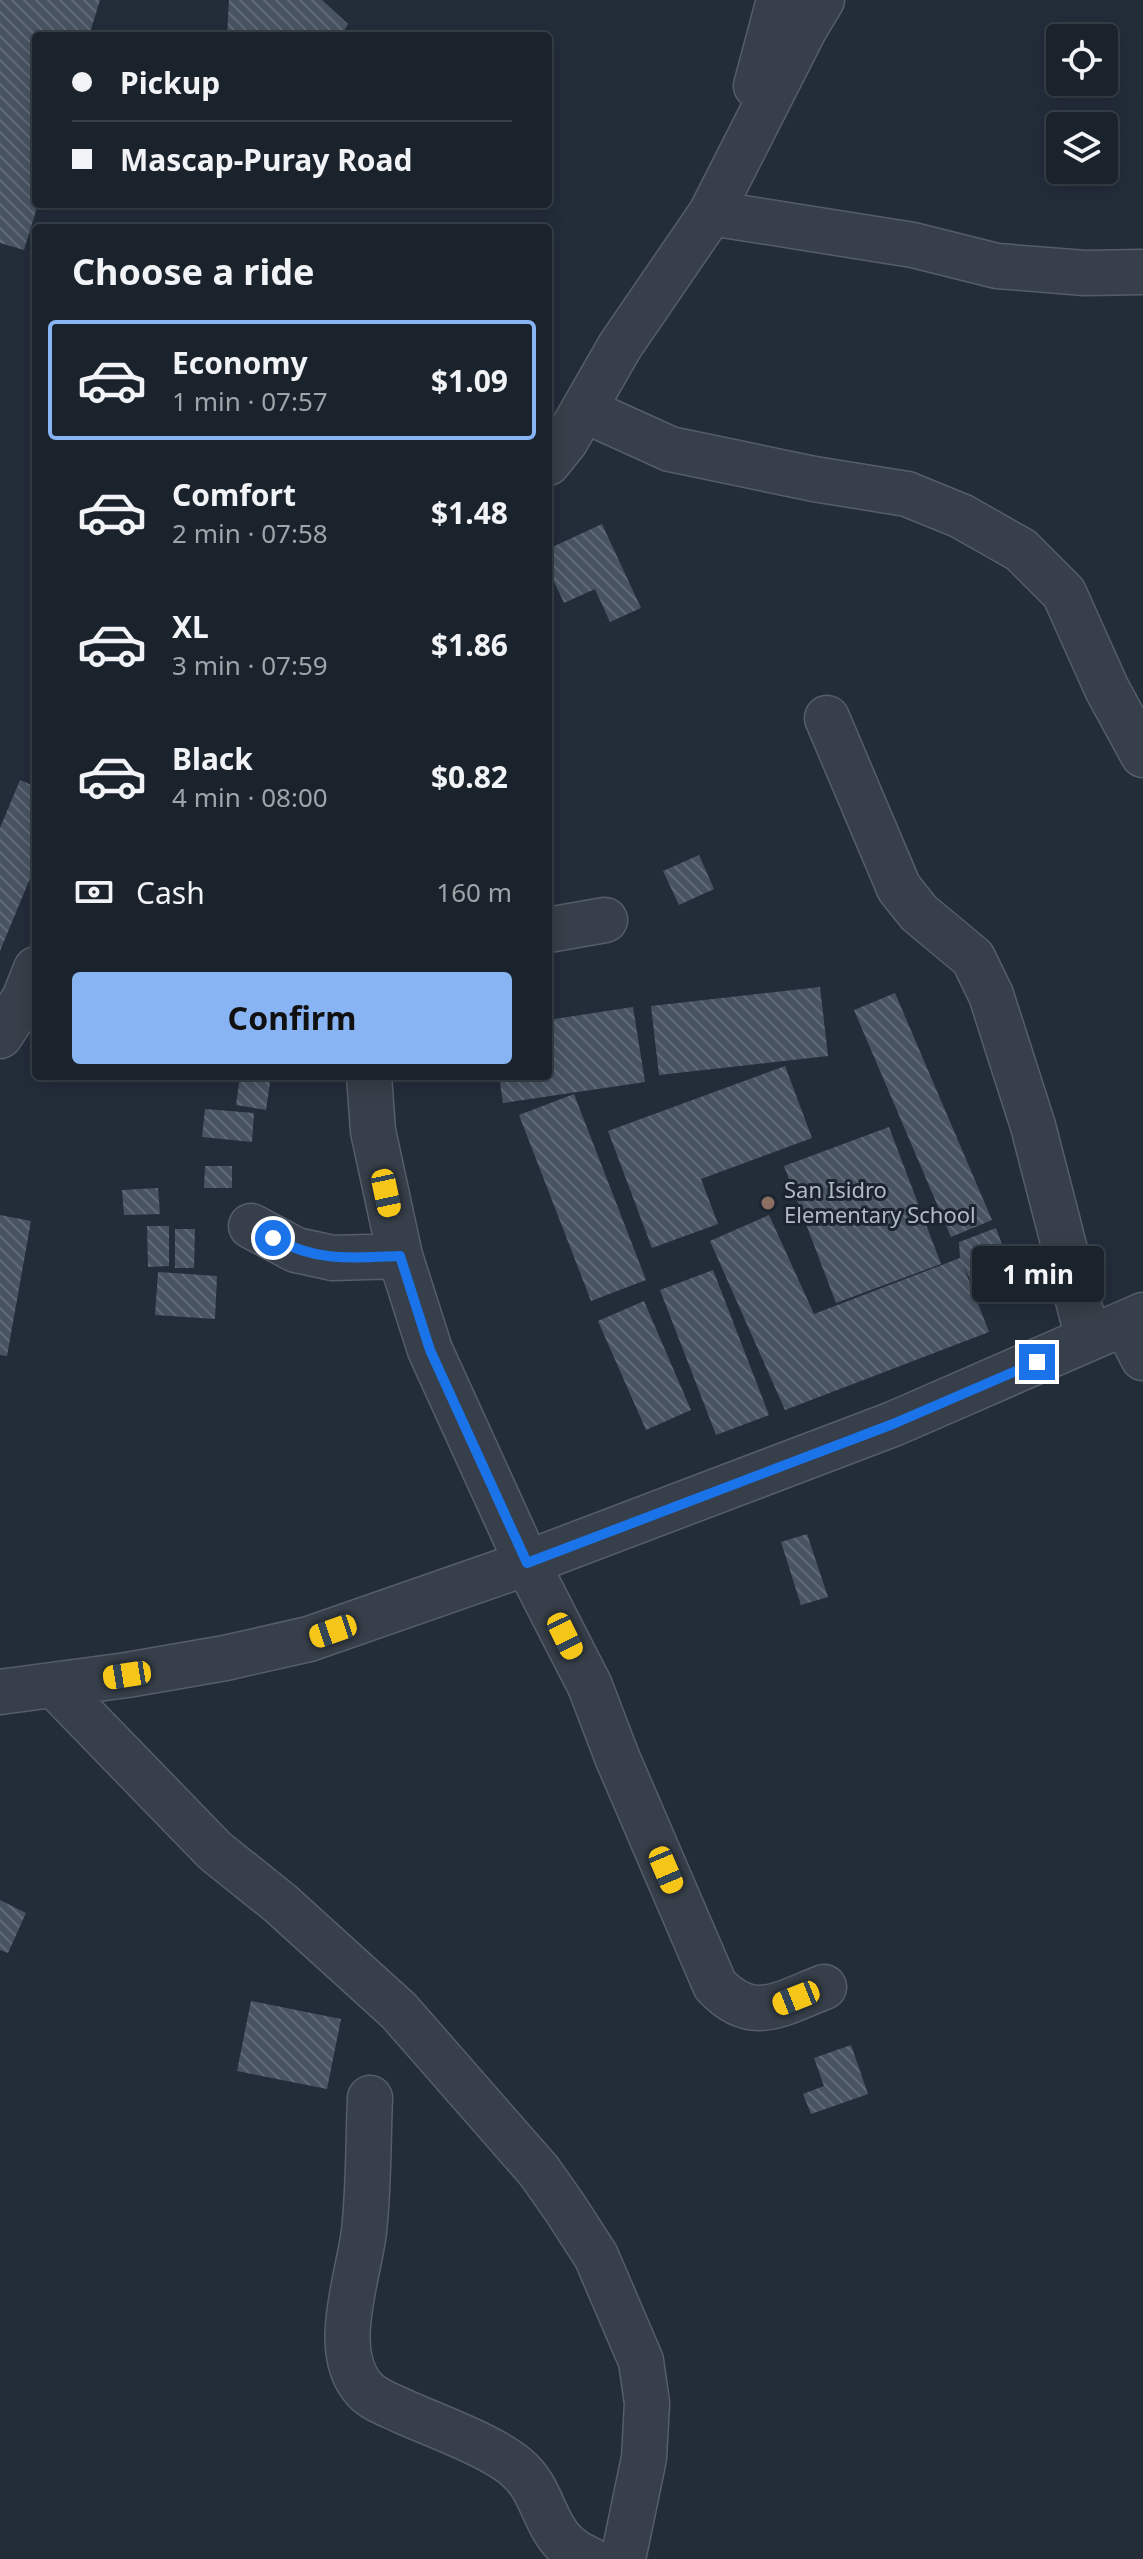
<!DOCTYPE html>
<html lang="en">
<head>
<meta charset="utf-8">
<style>
	:root { --surface:#1a222c; --page:#232a34; --text:#f1f3f6; --muted:#9fa4a9; --line:#383f48; --accent:#89b4f3 }
	body { margin:0; font-family:"Noto Sans",sans-serif; background:var(--page); color:var(--text); height:100vh; display:flex; flex-direction:column; font-size:30px; white-space:nowrap }
	* { box-sizing:border-box; margin:0 }
	p { font-size:26px; color:var(--muted) }
	.icon { flex:none; width:44px; height:44px; fill:none; stroke:currentColor; stroke-width:2; stroke-linecap:round; stroke-linejoin:round }
	.map { position:relative; flex:1; overflow:hidden }
	.details { position:absolute; left:32px; top:224px; width:520px; height:856px; display:flex; flex-direction:column; background:var(--surface); border-radius:8px; box-shadow:0 4px 20px #0003,0 0 0 2px var(--line) }
	.details>* { flex:none }
	.hud { position:absolute; left:32px; top:32px; width:520px; height:176px; border-radius:8px; box-shadow:0 4px 20px #0003,0 0 0 2px var(--line); display:grid; align-content:center; height:176px; padding:0 40px; background:var(--surface) }
	.tools { position:absolute; left:1046px; top:24px; display:grid; gap:16px }
	.tools a { display:grid; place-items:center; width:72px; height:72px; border-radius:8px; background:var(--surface); box-shadow:0 4px 20px #0003,0 0 0 2px var(--line); font-size:40px }
	.end { position:absolute; width:36px; height:36px; margin:-18px; border:10px solid #1a73e8; background:#fff; box-shadow:0 0 0 4px #fff }
	.from { border-radius:50% }
	.bubble { position:absolute; height:56px; border-radius:8px; background:var(--surface); box-shadow:0 4px 20px #0003,0 0 0 2px var(--line); font-size:26px; font-weight:700; line-height:56px; text-align:center }
	.car { position:absolute; width:24px; height:48px; margin:-24px -12px; border-radius:10px; box-shadow:0 0 6px 2px #0007; background:linear-gradient(#f5c518 24%,#345 0 40%,#f5c518 0 76%,#345 0 86%,#f5c518 0) }
	.hud b { display:flex; align-items:center; gap:28px; height:76px; font-size:30px }
	.hud b+b { border-top:2px solid var(--line) }
	.hud i { width:20px; height:20px; background:var(--text) }
	ul { padding:0; list-style:none }
	li { display:flex; align-items:center; gap:24px; height:120px; margin:0 16px 12px; padding:0 24px; border:4px solid transparent; border-radius:8px }
	li div { flex:1 }
	li b { display:block; font-size:30px }
	li em { font-style:normal; font-weight:700 }
	li.current { border-color:var(--accent) }
	li>.icon { width:72px; height:72px; stroke-width:1.5 }
	h2 { padding:0 40px; font-size:36px; line-height:96px }
	.pay { display:flex; align-items:center; gap:20px; height:88px; padding:0 40px; font-size:30px }
	.pay p { margin-inline-start:auto }
	.action { display:flex; gap:16px; margin-top:auto; padding:16px 40px }
	.action a { flex:1; height:92px; border-radius:8px; background:var(--accent); color:#111; font-size:32px; font-weight:700; line-height:92px; text-align:center }
	.map>svg:first-child { display:block }
</style>
</head>
<body>
<div class="map">
<svg width="1143" height="2559" viewBox="0 0 1143 2559">
	<defs>
		<pattern id="building-back-hatch" width="6" height="6" patternUnits="userSpaceOnUse" patternTransform="scale(2)"><rect width="6" height="6" fill="#495463"/><path d="M-1 5l2 2M0 0l6 6M5-1l2 2" fill="none" stroke="#616a78"/></pattern>
	</defs>
	<rect width="100%" height="100%" fill="#232d3a"/>
	<!-- building -->
	<path fill="url(#building-back-hatch)" d="M0 0H100L89 36H36L38 204 24 250 0 243Z
		M229 0H322L348 24 341 36H227Z
		M602 524 641 608 610 622 595 589 564 603 548 569V549Z
		M20 780 36 787V864L0 951V828Z
		M699 855 714 889 679 905 663 871Z
		M820 987 828 1056 659 1075 651 1006Z
		M895 993 992 1220 951 1237 854 1010Z
		M633 1007 645 1082 503 1103 499 1076H548V1020Z
		M785 1066 812 1138 701 1179 718 1224 652 1248 608 1131Z
		M240 1076H271L266 1110 236 1105Z
		M574 1094 646 1280 591 1301 519 1115Z
		M205 1109 254 1113 252 1142 202 1137Z
		M889 1127 941 1264 836 1303 784 1166Z
		M205 1166H232V1188H204Z
		M158 1188 160 1214 124 1215 122 1190Z
		M0 1215 31 1221 7 1356 0 1355Z
		M769 1215 814 1314 960 1258 959 1242 996 1228 1018 1288 981 1301 963 1265 989 1332 785 1410 710 1241Z
		M147 1226H169V1266L148 1267Z
		M175 1229H195L194 1268H175Z
		M713 1270 769 1415 716 1435 660 1290Z
		M158 1272 217 1276 215 1319 155 1315Z
		M644 1301 691 1410 646 1430 598 1321Z
		M807 1534 828 1597 801 1605 781 1542Z
		M0 1900 26 1913 8 1953 0 1950Z
		M251 2001 341 2019 327 2089 237 2071Z
		M851 2045 868 2094 811 2114 803 2094 824 2086 814 2058Z"/>
	<g fill="none" stroke-linecap="round" stroke-linejoin="round">
		<!-- minor casing -->
		<g stroke="#555d68" stroke-width="47">
			<path id="minor" d="M756 86 779 0
				M711 213 913 245 997 266 1085 273 1143 272
				M584 410 670 449 814 479 907 494 961 516 1021 550 1064 593 1107 689 1143 755
				M548 463 565 442 620 346 711 213 804 30 822 0
				M827 718 899 888 919 913 973 958 991 995 1033 1126 1088 1339
				M548 930 605 920
				M0 1036 24 999 36 969
				M369 1076 373 1131 400 1256 430 1350 527 1563 590 1686 617 1757 715 1985C752 2025 780 2004 824 1987
				M251 1226 296 1250 333 1258 400 1256
				M1125 1323 1143 1358
				M56 1687 215 1851 280 1903 399 2011 539 2171 565 2208 596 2256 641 2361 647 2403 644 2458 623 2559
				M0 1692 127 1675 225 1658 309 1639 527 1563 893 1424 1143 1315
				M370 2098C368 2142 369 2187 364 2231 359 2276 329 2352 365 2390 374 2400 390 2405 402 2411 433 2425 492 2446 516 2467 550 2495 540 2539 589 2559"/>
		</g>
		<!-- minor -->
		<use href="#minor" stroke="#373f4a" stroke-width="44"/>
	</g>
	<g fill="none" stroke-linecap="round" stroke-linejoin="round">
		<!-- route -->
		<path stroke="#1a73e8" stroke-width="10" d="M273 1238C317 1262 351 1258 400 1256L430 1350 527 1563 893 1424 1037 1362"/>
	</g>
	<!-- markers -->
	<circle fill="#8d6e63" stroke="#1c242f" stroke-width="3" cx="768" cy="1203" r="8"/>
	<g text-anchor="middle" stroke-width="6" stroke-linejoin="round" paint-order="stroke">
		<!-- poi labels -->
		<g font-size="22" fill="#b2bac6" stroke="#1c242f" text-anchor="start">
			<text x="784" y="1198">San Isidro<tspan x="784" dy="25">Elementary School</tspan></text>
		</g>
	</g>
</svg>
<div class="tools">
<a><svg class="icon" aria-label="locate" viewBox="0 0 24 24"><circle cx="12" cy="12" r="6"/><path d="M12 2v4M12 18v4M2 12h4M18 12h4"/></svg></a>
<a><svg class="icon" aria-label="layers" viewBox="0 0 24 24"><path d="M12 4l9 5-9 5-9-5zM3 14l9 5 9-5"/></svg></a>
</div>
<i class="end from" style="left:273px;top:1238px"></i>
<i class="end" style="left:1037px;top:1362px"></i>
<div class="bubble" style="left:972px;top:1246px;width:132px">1 min</div>
<i class="car" style="left:386px;top:1193px;rotate:168deg"></i>
<i class="car" style="left:333px;top:1631px;rotate:251deg"></i>
<i class="car" style="left:565px;top:1636px;rotate:154deg"></i>
<i class="car" style="left:127px;top:1675px;rotate:261deg"></i>
<i class="car" style="left:666px;top:1870px;rotate:157deg"></i>
<i class="car" style="left:796px;top:1998px;rotate:248deg"></i>
<div class="hud">
<b><i class="from"></i>Pickup</b>
<b><i></i>Mascap-Puray Road</b>
</div>
<section class="details">
<h2>Choose a ride</h2>
<ul>
<li class="current"><svg class="icon" aria-label="car" viewBox="0 0 24 24"><path d="M5 17H2v-5l4-1 3-4h7l3 4 3 1v5h-3M9 17h6M6 11h13"/><circle cx="7" cy="17" r="2"/><circle cx="17" cy="17" r="2"/></svg><div><b>Economy</b><p>1 min · 07:57</p></div><em>$1.09</em></li>
<li><svg class="icon" aria-label="car" viewBox="0 0 24 24"><path d="M5 17H2v-5l4-1 3-4h7l3 4 3 1v5h-3M9 17h6M6 11h13"/><circle cx="7" cy="17" r="2"/><circle cx="17" cy="17" r="2"/></svg><div><b>Comfort</b><p>2 min · 07:58</p></div><em>$1.48</em></li>
<li><svg class="icon" aria-label="car" viewBox="0 0 24 24"><path d="M5 17H2v-5l4-1 3-4h7l3 4 3 1v5h-3M9 17h6M6 11h13"/><circle cx="7" cy="17" r="2"/><circle cx="17" cy="17" r="2"/></svg><div><b>XL</b><p>3 min · 07:59</p></div><em>$1.86</em></li>
<li><svg class="icon" aria-label="car" viewBox="0 0 24 24"><path d="M5 17H2v-5l4-1 3-4h7l3 4 3 1v5h-3M9 17h6M6 11h13"/><circle cx="7" cy="17" r="2"/><circle cx="17" cy="17" r="2"/></svg><div><b>Black</b><p>4 min · 08:00</p></div><em>$0.82</em></li>
</ul>
<div class="pay"><svg class="icon" aria-label="cash" viewBox="0 0 24 24"><path d="M3 7h18v10H3z"/><circle cx="12" cy="12" r="2"/></svg>Cash<p>160 m</p></div>
<div class="action"><a>Confirm</a></div>
</section>
</div>
</body>
</html>
